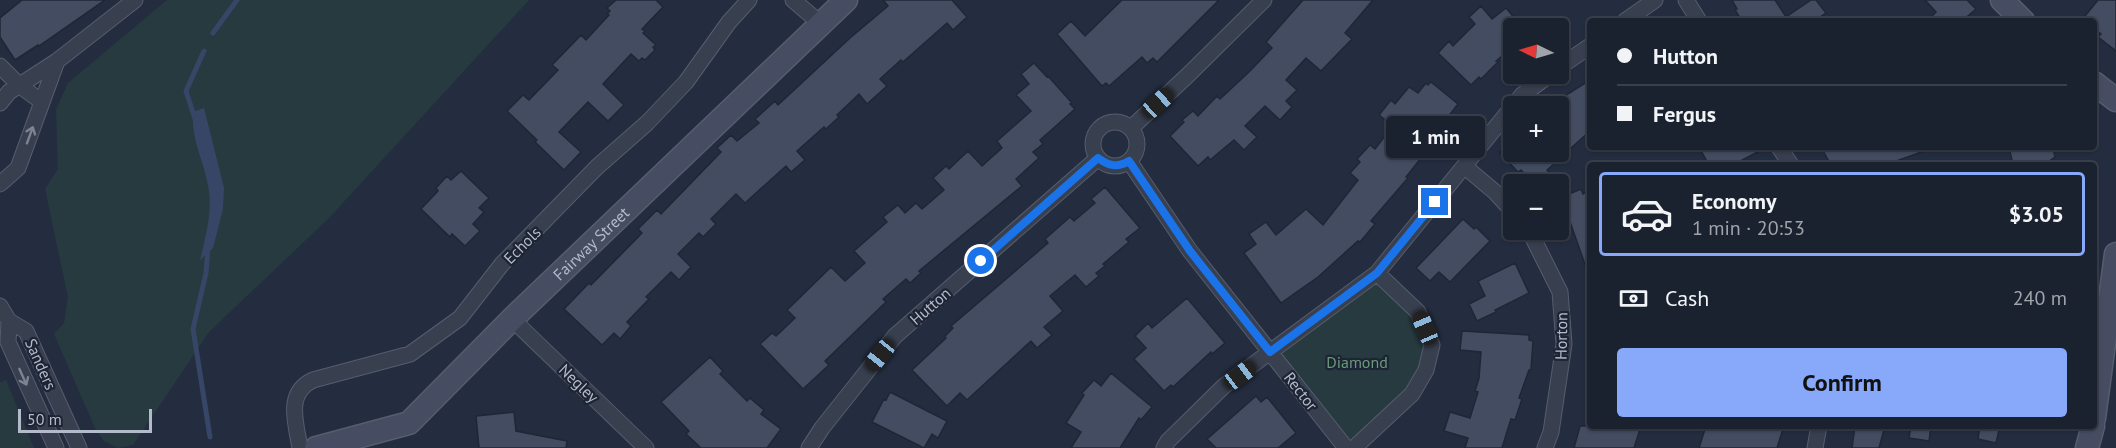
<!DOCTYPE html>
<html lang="en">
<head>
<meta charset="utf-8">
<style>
	:root { --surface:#1b222f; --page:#282f3b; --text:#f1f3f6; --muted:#a0a4aa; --line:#393f4b; --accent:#88a9fa }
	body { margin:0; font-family:"PT Sans",sans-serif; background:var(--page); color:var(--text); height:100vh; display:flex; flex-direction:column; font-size:22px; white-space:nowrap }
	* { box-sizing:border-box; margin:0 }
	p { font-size:20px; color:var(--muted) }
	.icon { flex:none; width:33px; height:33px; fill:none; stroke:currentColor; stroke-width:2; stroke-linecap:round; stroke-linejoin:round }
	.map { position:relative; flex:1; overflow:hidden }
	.details { position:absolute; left:1587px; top:162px; width:510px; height:267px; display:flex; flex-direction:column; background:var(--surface); border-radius:6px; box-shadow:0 2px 4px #0004,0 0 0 2px var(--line) }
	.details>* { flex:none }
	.guide { position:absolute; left:1587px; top:18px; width:510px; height:132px; border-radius:6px; box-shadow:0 2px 4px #0004,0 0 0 2px var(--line); display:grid; align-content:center; height:132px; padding:0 30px; background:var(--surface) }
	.needle { width:39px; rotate:275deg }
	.controls { position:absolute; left:1503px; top:18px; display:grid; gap:12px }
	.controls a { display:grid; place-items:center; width:66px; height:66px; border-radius:6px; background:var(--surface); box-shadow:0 2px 4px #0004,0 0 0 2px var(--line); font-size:30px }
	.scale { position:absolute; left:18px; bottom:15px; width:134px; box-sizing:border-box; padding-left:6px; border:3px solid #b4baca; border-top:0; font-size:16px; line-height:21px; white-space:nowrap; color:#b4baca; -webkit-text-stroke:4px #1d2434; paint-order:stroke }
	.end { position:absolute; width:27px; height:27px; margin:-14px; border:8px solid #1a73e8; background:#fff; box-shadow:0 0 0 3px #fff }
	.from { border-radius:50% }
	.bubble { position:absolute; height:42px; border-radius:6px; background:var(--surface); box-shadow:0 2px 4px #0004,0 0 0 2px var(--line); font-size:20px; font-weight:600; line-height:42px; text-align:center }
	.car { position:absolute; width:18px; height:36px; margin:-18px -9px; border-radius:8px; box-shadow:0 0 4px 2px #0007; background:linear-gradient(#222 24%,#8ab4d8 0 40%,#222 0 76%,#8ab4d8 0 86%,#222 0) }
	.guide b { display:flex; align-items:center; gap:21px; height:57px; font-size:22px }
	.guide b+b { border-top:2px solid var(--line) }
	.guide i { width:15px; height:15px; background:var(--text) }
	ul { padding:10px 0 0; list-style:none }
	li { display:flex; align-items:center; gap:18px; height:84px; margin:0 12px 9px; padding:0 18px; border:3px solid transparent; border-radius:6px }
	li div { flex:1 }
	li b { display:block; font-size:22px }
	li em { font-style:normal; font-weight:600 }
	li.selected { border-color:var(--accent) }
	li>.icon { width:54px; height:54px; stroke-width:1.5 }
	.pay { display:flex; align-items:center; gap:15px; height:66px; padding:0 30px; font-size:22px }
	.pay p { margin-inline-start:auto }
	.button { display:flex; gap:12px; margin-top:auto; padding:12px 30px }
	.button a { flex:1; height:69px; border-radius:6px; background:var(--accent); color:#111; font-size:24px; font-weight:600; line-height:69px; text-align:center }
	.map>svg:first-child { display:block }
</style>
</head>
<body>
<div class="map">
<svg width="2116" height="448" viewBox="0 0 2116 448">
	<rect width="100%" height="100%" fill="#242d3f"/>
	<!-- green -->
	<path fill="#263a40" d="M167 0H529L329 218 209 332 133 445 118 448 104 441 95 428 54 334 64 323 68 297 45 189 58 169 56 110 68 83Z
		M1377 275 1417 313 1430 345 1424 370 1351 448 1272 352Z
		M6 380 34 448H0V383Z"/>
	<!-- water -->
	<path fill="#374666" d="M204 108 224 188 223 209 213 248 200 260C206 235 213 210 208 185 203 159 191 139 193 112Z"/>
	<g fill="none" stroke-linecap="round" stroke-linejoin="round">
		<!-- stream -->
		<path stroke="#374666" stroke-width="5" d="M213 33 237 0
			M195 119 186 91 204 51
			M208 247 206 273 193 329 210 437"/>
	</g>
	<!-- building -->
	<path fill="#434c61" stroke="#1f2636" stroke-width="1.5" d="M22 0H105L39 46 38 45 15 60 0 37V18Z
		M616 0H656L663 7 642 29 645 31 643 33 656 45 653 47 655 50 645 60 642 58 639 61 631 54 603 84 624 105 608 121 588 102 559 132 581 152 564 170 535 142 537 140 507 111 523 95 529 100 558 70 552 65 581 35 586 40 609 15 607 14 610 11 607 8Z
		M883 0H952L967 17 953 30 947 23 903 62 901 60 880 79 887 86 867 104 859 94 837 115 839 117 826 129 824 127 797 151 805 160 791 172 786 166 745 203 736 194 711 219 716 224 703 237 699 233 678 254 691 267 679 280 671 272 646 297 649 299 627 322 631 326 620 339 614 333 602 345 564 309 589 283 591 285 642 233 638 229 657 210 661 214 721 152 717 148 731 135 737 141 759 123 755 119 775 101 778 105 850 38 888 6Z
		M1122 0H1219L1157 62 1153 58 1147 63 1142 57 1109 86 1106 83 1102 86 1057 34 1071 21 1085 36Z
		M1303 0H1373L1345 33 1352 39 1321 71 1306 58 1286 80 1297 90 1286 101 1292 107 1280 120 1265 106 1245 126 1257 137 1244 150 1234 140 1210 160 1208 157 1198 166 1170 136 1184 122 1182 120 1193 111 1198 116 1217 96 1220 99 1250 71 1272 48 1266 42Z
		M1732 0H1775L1786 17 1811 0H1816L1826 13 1814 21H1742L1735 10 1737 9Z
		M1925 0H1967L1976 9 1962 21H1927L1936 12Z
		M2098 0H2116V51L2098 37 2101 34 2094 28V21H2081Z
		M1481 6 1492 19 1506 8 1523 28H1514V46L1496 61 1498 62 1481 79 1479 77 1471 85 1438 53 1449 41 1453 46 1475 24 1469 17Z
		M1034 63 1047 77 1048 76 1072 103 1070 104 1075 109 1040 140 1043 144 1033 152 1039 158 1016 179 1022 186 919 271 921 273 910 283 906 279 883 299 886 302 825 361 829 365 803 389 760 344 772 333 776 336 795 318 787 310 831 267 845 281 865 263 854 251 887 222 883 217 898 205 905 213 916 203 922 209 944 190 933 178 946 166 949 169 968 151 982 166 1002 148 997 141 1031 111 1016 95 1029 84 1021 74Z
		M1590 80V131L1570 149 1558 132V106L1555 102Z
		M1431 82 1458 104 1448 117 1454 122 1444 135 1441 133 1406 177 1408 178 1371 221 1375 224 1360 242 1358 241 1318 277 1281 303 1244 253 1256 244 1249 234 1266 222 1276 235 1306 209 1323 225 1358 180 1350 173 1360 162 1357 159 1370 145 1375 149 1393 126 1379 115 1391 100 1395 104 1409 87 1418 93 1426 83 1428 85Z
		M1699 147H1767L1733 165H1709Z
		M1821 147H1930V149L1885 165H1831Z
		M2009 147 2053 148 2055 157 2048 162 2036 165H2013Z
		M1499 152H1568L1547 170 1569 194 1581 189 1583 194 1590 190V272L1588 273 1568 216 1558 221V184H1535L1521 170 1518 172Z
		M461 171 489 198 479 208 484 212 473 224 480 231 465 246 452 234 450 237 421 209 438 191 436 188 447 176 451 180Z
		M1105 187 1140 228 1126 239 1129 242 1103 264 1105 266 1096 273 1099 276 1086 287 1075 275 1050 296 1063 311 1044 327 1052 335 1037 348 1031 341 967 400 960 393 947 406 912 370 946 338 945 336 953 328 951 326 1048 243 1045 239 1070 217 1074 221 1095 203 1091 199Z
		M1463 219 1474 229 1476 227 1490 241 1450 282 1439 272 1430 281 1416 268Z
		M1515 263 1529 293 1495 310 1496 312 1477 321 1469 304 1485 296 1478 281Z
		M1187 298 1225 343 1212 354 1211 352 1173 387 1171 385 1164 391 1134 359 1146 348 1135 336 1148 323 1152 328Z
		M1462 331 1529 335V340L1533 341 1531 370H1529L1519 398 1522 399 1515 420 1511 419 1502 448H1465L1468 438 1444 431 1450 412 1470 418 1478 392 1475 391 1479 378 1481 352 1460 350Z
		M710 357 723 371 720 374 747 401 750 398 764 410 761 414 781 429 767 448H701L686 434 689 431 661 402Z
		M1111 373 1152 407 1141 420 1139 418 1120 448H1071L1081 432 1066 423 1084 395 1082 393 1094 380 1101 386Z
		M890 392 947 421 938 438 932 434 924 448 872 422 884 399 886 400Z
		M1256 396 1261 402 1267 397 1296 433 1278 448H1216L1207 439Z
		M514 412 516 431 567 441 566 448H479L476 416Z
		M1580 426H1641L1634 448H1574Z
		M1706 426H1773L1783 429 1777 448H1699Z
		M1855 426H1885L1879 448H1852Z
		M1911 426H1931L1929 441 1909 438Z
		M1980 426H2000L1996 443 1978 439Z"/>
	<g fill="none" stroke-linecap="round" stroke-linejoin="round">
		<!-- street casing -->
		<g stroke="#565d6d" stroke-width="17">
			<path id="street" d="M793 0 820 23
				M1686 0 1699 21
				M1625 21 1655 0
				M0 66 19 85 42 102
				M1558 68 1590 46
				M0 103 9 92 57 61
				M1093 144a22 22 0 1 1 44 0a22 22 0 1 1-44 0Z
				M1131 128 1186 77 1264 0
				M1779 147 1791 165
				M1129 161 1190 251 1346 448
				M1464 166 1495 192 1514 213
				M0 184 18 168 57 61 135 0
				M1529 230 1560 292 1564 344 1551 432 1545 448
				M0 306 9 321 26 331 79 448
				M512 319 646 448
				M9 321 8 342 56 448
				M300 448C296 423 285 393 313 380L410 354 460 318 502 264 597 167 647 123 686 82 729 22 749 0
				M809 448 822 428 895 336 1098 158
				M1164 448 1168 441 1224 386 1377 273 1522 95 1551 74
				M1354 448 1412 394 1426 370 1432 345 1418 312 1377 273
				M1815 448 1819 426"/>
		</g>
		<!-- secondary casing -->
		<g stroke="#565d6d" stroke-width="25">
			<g id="secondary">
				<path d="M2002 0 2023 21"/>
				<path d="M2094 83 2116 100"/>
				<path d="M2094 418 2116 254"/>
				<path id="s1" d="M316 448 409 423 512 319 846 0"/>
				<path d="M2087 448 2093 426"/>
			</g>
		</g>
		<!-- street -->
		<use href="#street" stroke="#383f4f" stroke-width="15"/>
		<!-- secondary -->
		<use href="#secondary" stroke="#464d62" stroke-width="22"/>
	</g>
	<!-- one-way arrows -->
	<defs><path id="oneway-shaft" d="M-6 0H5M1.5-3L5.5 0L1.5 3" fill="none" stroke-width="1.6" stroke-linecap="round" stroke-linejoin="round" transform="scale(1.5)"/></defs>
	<g stroke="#7c8393">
		<use href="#oneway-shaft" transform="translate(30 135) rotate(-70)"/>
		<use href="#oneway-shaft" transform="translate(23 377) rotate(66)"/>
	</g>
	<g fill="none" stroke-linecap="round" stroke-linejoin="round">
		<!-- route -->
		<path stroke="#1a73e8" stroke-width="8" d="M981 261 1098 158C1109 166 1117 168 1129 161L1190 251 1270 352 1377 273 1435 202"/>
	</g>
	<g text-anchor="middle" stroke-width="4.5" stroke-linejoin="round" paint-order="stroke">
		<!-- street labels -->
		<g font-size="16" fill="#b4baca" stroke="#1d2434">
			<text dy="6" stroke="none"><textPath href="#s1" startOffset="352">Fairway Street</textPath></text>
			<text transform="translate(522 245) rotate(-45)" y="6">Echols</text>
			<text transform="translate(930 306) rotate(-41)" y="6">Hutton</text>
			<text transform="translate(1561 336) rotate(-89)" y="6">Horton</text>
			<text transform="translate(41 364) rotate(66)" y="6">Sanders</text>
			<text transform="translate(579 383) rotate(44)" y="6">Negley</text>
			<text transform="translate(1301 391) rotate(52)" y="6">Rector</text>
		</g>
		<!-- park labels -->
		<g font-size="16" fill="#6a9b7a" stroke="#1d2434">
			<text x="1357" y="368">Diamond</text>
		</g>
	</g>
</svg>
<div class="controls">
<a><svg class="needle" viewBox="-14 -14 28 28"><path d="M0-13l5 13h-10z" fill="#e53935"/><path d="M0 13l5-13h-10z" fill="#a0a4aa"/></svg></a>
<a>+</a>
<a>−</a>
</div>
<div class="scale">50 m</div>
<i class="end from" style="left:981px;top:261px"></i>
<i class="end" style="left:1435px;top:202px"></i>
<div class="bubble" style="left:1386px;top:116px;width:99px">1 min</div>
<i class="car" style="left:1158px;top:103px;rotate:48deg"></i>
<i class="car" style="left:1425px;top:328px;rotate:337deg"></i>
<i class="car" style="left:880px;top:355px;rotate:219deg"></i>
<i class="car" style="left:1240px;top:375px;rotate:53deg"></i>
<div class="guide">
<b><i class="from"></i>Hutton</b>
<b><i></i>Fergus</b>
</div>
<section class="details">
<ul>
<li class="selected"><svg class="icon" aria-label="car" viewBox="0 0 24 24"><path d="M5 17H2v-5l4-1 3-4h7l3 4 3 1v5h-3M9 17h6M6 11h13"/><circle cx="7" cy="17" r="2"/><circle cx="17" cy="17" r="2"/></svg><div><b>Economy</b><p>1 min · 20:53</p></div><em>$3.05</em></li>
</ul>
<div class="pay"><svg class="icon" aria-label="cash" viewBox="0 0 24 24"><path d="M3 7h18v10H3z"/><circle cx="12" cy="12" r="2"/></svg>Cash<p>240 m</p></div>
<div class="button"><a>Confirm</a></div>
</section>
</div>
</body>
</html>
